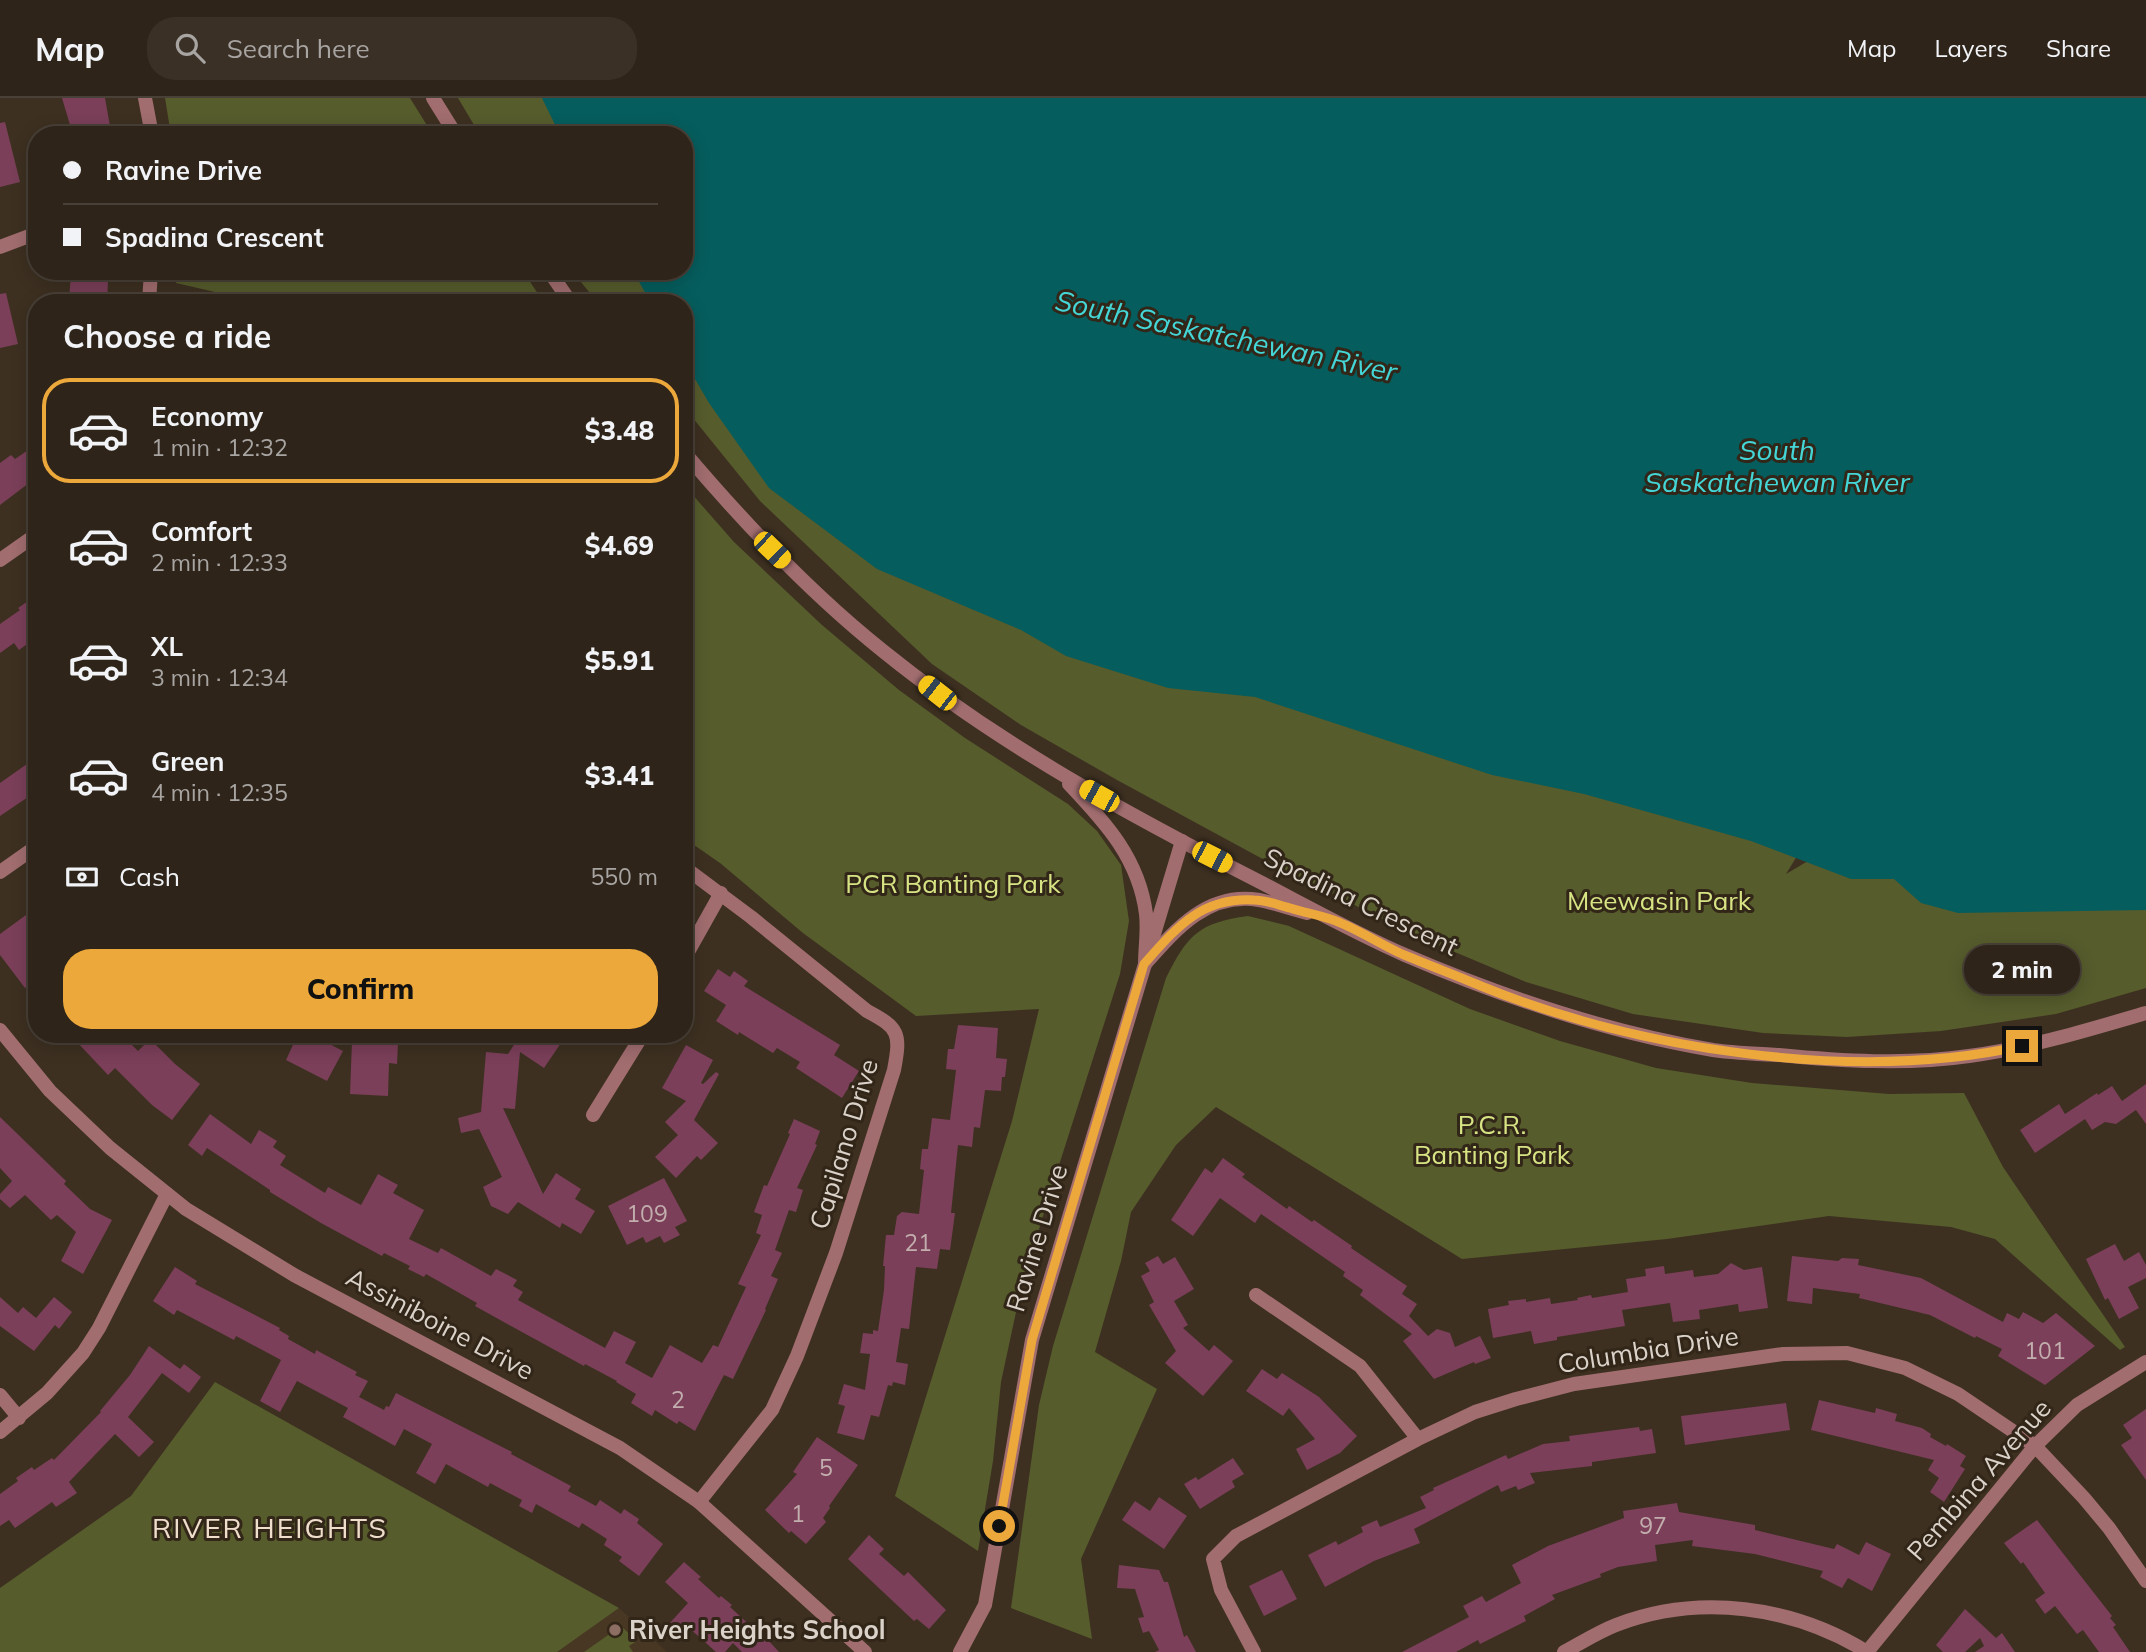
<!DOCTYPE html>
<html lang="en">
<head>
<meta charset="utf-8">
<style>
	:root { --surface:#2e2419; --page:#3a3026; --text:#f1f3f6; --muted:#a7a4a2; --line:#494138; --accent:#eda83c }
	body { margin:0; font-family:Mulish,sans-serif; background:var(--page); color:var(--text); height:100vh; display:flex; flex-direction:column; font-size:26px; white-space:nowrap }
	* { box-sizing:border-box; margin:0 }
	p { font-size:23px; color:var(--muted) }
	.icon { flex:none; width:38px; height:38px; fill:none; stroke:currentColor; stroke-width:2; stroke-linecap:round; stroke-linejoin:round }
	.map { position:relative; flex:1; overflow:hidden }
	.sheet { position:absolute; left:28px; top:196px; width:665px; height:749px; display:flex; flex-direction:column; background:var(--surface); border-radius:28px; box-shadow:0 4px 18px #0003,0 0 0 2px var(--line) }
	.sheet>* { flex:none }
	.banner { position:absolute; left:28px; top:28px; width:665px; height:154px; border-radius:28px; box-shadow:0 4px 18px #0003,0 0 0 2px var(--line); display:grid; align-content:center; height:154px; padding:0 35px; background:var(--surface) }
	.end { position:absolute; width:32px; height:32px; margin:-16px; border:9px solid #eda83c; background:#111; box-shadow:0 0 0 4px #111 }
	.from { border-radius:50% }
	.bubble { position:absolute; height:49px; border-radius:24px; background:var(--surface); box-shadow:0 4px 18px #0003,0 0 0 2px var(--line); font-size:23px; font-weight:800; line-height:49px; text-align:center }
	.car { position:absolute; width:21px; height:42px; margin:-21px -10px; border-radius:9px; box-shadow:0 0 5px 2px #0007; background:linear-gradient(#f5c518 24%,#345 0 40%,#f5c518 0 76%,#345 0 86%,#f5c518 0) }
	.banner b { display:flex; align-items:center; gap:24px; height:66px; font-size:26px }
	.banner b+b { border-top:2px solid var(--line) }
	.banner i { width:18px; height:18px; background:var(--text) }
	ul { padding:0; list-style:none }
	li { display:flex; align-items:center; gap:21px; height:105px; margin:0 14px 10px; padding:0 21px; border:4px solid transparent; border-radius:28px }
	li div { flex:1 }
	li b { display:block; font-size:26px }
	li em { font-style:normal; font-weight:800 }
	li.selected { border-color:var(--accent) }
	li>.icon { width:63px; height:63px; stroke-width:1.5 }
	h2 { padding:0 35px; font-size:32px; line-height:84px }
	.pay { display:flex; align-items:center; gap:18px; height:77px; padding:0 35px; font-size:26px }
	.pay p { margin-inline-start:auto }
	.cta { display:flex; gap:14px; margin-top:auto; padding:14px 35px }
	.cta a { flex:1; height:80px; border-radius:28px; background:var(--accent); color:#111; font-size:28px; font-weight:800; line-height:80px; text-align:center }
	header { display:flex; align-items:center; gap:42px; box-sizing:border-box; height:98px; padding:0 35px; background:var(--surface); border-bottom:2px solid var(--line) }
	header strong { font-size:33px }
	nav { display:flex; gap:38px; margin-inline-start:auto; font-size:24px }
	.search { width:490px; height:63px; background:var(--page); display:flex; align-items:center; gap:18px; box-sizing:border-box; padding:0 24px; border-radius:28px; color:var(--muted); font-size:26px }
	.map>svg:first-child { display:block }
</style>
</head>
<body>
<header>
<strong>Map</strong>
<div class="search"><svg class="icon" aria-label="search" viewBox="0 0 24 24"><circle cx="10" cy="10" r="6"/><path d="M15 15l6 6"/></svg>Search here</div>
<nav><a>Map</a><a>Layers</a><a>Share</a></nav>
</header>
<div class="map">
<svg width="2146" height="1554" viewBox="0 0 2146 1554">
	<rect width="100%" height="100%" fill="#3d3021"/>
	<!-- built -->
	<path fill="#483723" d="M619 1510 667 1554H557Z"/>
	<!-- green -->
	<path fill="#565c2c" d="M165 0H410L433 37H171Z
		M458 0H550L569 37H480Z
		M176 173H523L544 205H234L228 197 176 185Z
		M572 173H649L666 205H598Z
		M684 235 1802 750 1786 776 1825 753 2146 793V890L2056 916 1941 933 1847 939 1763 935 1633 916 1526 884 1412 836 1259 759 1117 682 1021 627 932 566 760 403 684 309Z
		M684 387 734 444 822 527 899 592 965 640 1068 706 1097 733 1121 767 1129 823 1120 876 1045 1111 1019 1200 1001 1284 993 1363 978 1453 895 1398 1012 1023 1039 911 916 918 803 835 720 765 684 740Z
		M1248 818 1289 828 1470 911 1560 943 1656 970 1752 985 1889 996 1964 995 2003 1069 2125 1249 2120 1252 1995 1141 1951 1129 1829 1118 1667 1141 1462 1161 1216 1009 1176 1047 1131 1114 1121 1163 1095 1254 1157 1291 1081 1461 1092 1541 1011 1510 1039 1307 1053 1248 1166 880C1188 836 1199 825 1248 818Z
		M215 1284 619 1510 557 1554H0V1490L131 1398Z
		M621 1528 637 1543 629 1548 633 1554H584Z"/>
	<!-- water -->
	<path fill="#065d5d" d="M542 0H2146V812L1958 815 1921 805 1894 781H1851L1751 743 1584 696 1492 677 1255 599 1168 590 1066 558 1021 532 877 471 769 390 709 305 684 262V205H651L633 173H684V37H560Z"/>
	<!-- building -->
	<path fill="#7b3f59" d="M62 0H105L110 28H106L108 37H73Z
		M5 24 20 84 0 89V25Z
		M71 173H96V182L108 183 107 205H69Z
		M6 195 18 246 0 250V196Z
		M37 346V379L0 407V365L11 357 15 361Z
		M37 497V539L19 552 14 545 0 555V526L20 512 18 510Z
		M37 659V693L0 718V685Z
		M37 809V836L29 841 37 851V882L25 890 0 857V836Z
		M718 871 730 879 734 873 748 883 744 888 840 947 834 957 859 973 842 1000 796 970 800 964 777 950 773 955 739 934 738 937 716 923 726 907 704 893Z
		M958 927 998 930 996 960 1007 961 1005 979H1002L1001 993 985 992 980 1030 974 1029 972 1049 958 1047 951 1115H955L950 1152 940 1151 937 1171 916 1169 909 1231 901 1230 896 1264 908 1266 905 1287 893 1284 892 1288 888 1287 879 1319 871 1317 864 1342 837 1335 845 1308 838 1306 844 1286 865 1292 870 1256 860 1255 863 1235 873 1236V1232L878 1233 884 1192 885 1168H883L886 1137H894L897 1118 902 1114 919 1116 924 1072 920 1071 922 1051H928L932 1020 950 1022 956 972 946 971 948 951H954Z
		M83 936H121L138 953 150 941 175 966 200 986 172 1022 152 1007 115 970 108 977 76 943Z
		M298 936H310L343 953 327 983 286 962Z
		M521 936H567L544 970 520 954 515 1011 503 1010 543 1096 556 1075 581 1091 575 1101 595 1113 581 1136 562 1125 560 1130 518 1104 508 1116 491 1108 483 1089 502 1079 479 1031 461 1035 458 1020 481 1014 486 954 508 956Z
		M352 943 398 945 397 966 389 965 388 998 350 996Z
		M686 947 713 962 701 985 703 986 716 974 719 976 694 1022 718 1045 701 1062 697 1058 676 1080 655 1059 678 1037 665 1024 686 1003 662 990Z
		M2146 986V1026L2136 1012 2116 1026 2105 1024 2092 1032 2085 1021 2035 1055 2020 1032 2059 1006 2065 1016 2097 995 2098 997 2112 988 2122 1003Z
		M210 1016 251 1046 259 1032 277 1043 273 1049 286 1058 280 1067 325 1095 328 1089 361 1107 378 1076 398 1087 393 1095 424 1112 409 1141 438 1155 441 1150 491 1178 496 1171 517 1182 513 1188 523 1194 518 1202 605 1250 614 1233 636 1244 625 1265 652 1280 670 1247 702 1265 713 1247 718 1249 746 1189 738 1186 761 1137 756 1135 762 1117 754 1114 764 1087 767 1088 790 1036 788 1035 794 1021 820 1033 815 1046 817 1047 797 1090 803 1092 796 1114 789 1112 775 1152 782 1155 771 1178 778 1181 765 1211 766 1212 733 1281 724 1277 695 1333 679 1323 677 1326 655 1312 652 1318 631 1305 636 1296 616 1284 617 1283 585 1266 584 1268 511 1228 475 1208 477 1205 426 1176 424 1179 408 1171 410 1168 384 1155 382 1158 321 1125 270 1094V1092L207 1050 202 1058 188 1047Z
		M0 1019 66 1083 64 1086 90 1111 112 1122 83 1176 61 1163 76 1134 57 1117 51 1122 25 1097 10 1110 0 1101V1096L12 1083 0 1070Z
		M1223 1060 1245 1076 1242 1079 1287 1111 1289 1108 1312 1124 1314 1122 1352 1148 1351 1150 1407 1188 1402 1196 1417 1206 1409 1218 1428 1238 1437 1231 1450 1235 1455 1249 1480 1238 1491 1260 1475 1266 1474 1264 1434 1281 1403 1243 1412 1236 1360 1197 1363 1192 1343 1178 1345 1174 1261 1116 1255 1125 1220 1100 1193 1138 1171 1122 1205 1070 1212 1075Z
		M664 1080 687 1123 675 1129 680 1137 664 1145 660 1138 646 1145 643 1139 627 1147 608 1108Z
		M2115 1146 2124 1163 2139 1154 2146 1167V1180L2128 1189 2139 1210 2119 1221 2108 1200 2105 1202 2086 1161Z
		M1158 1158 1163 1166 1175 1159 1194 1191 1174 1203 1188 1227 1183 1230 1209 1253 1214 1247 1233 1263 1203 1298 1165 1265 1176 1253 1149 1207 1154 1204 1141 1178 1150 1173 1145 1165Z
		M1792 1158 1838 1163 1842 1160 1859 1161 1858 1167 1921 1180 2003 1224 2007 1215 2019 1221 2023 1214 2043 1225 2056 1215 2095 1248 2045 1287 1998 1258 2002 1251 1976 1238 1975 1240 1930 1217 1859 1200 1860 1196 1813 1190 1812 1206 1787 1203Z
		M1731 1165 1744 1172 1762 1169 1768 1210 1739 1214 1738 1206 1699 1212 1700 1221 1673 1224 1670 1205 1622 1212 1625 1228 1557 1239V1242L1534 1246 1531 1233 1493 1240 1488 1211 1509 1207 1508 1203 1526 1201V1204L1550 1200 1551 1206 1578 1202 1577 1200 1591 1197 1592 1200 1628 1194 1626 1181 1646 1178 1645 1171 1664 1168 1665 1176 1693 1172 1694 1179 1718 1176Z
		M175 1169 197 1183 195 1186 280 1230 279 1232 289 1238 288 1241 315 1256 316 1252 357 1274 355 1277 368 1283 359 1299 384 1312 386 1308 389 1309 396 1295 512 1354 511 1356 571 1388 568 1393 596 1408 600 1402 621 1416 624 1411 639 1421 637 1425 663 1446 639 1478 619 1463 622 1459 604 1447 607 1441 582 1425 579 1430 536 1406 532 1415 519 1408 522 1402 490 1385 488 1389 446 1366 435 1386 416 1375 432 1346 404 1331 395 1348 343 1319 348 1310 297 1283 280 1314 260 1303 281 1262 236 1238 234 1242 177 1212 174 1217 153 1203Z
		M0 1199 18 1215 23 1209 36 1220 54 1199 72 1214 59 1231 55 1227 34 1253 0 1228Z
		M149 1248 180 1271 184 1266 201 1279 189 1295 162 1275 128 1319 154 1344 139 1359 115 1336 69 1384 77 1395 56 1409 52 1404 15 1430 9 1422 0 1428V1396L18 1383 16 1380 32 1369 34 1372 52 1360 54 1362 101 1314 100 1313 130 1277Z
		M1262 1271 1277 1281 1282 1275 1319 1299 1357 1338 1340 1355 1307 1372 1296 1351 1315 1341 1289 1310 1283 1318 1246 1293Z
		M1819 1302 1875 1315 1876 1310 1897 1316 1895 1323 1922 1330 1931 1336 1930 1339 1946 1348 1947 1346 1966 1358 1960 1368 1965 1371 1944 1404 1930 1394 1939 1380 1928 1372 1934 1362 1811 1332Z
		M1786 1305 1790 1332 1685 1347 1681 1318Z
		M2146 1311V1382L2121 1347 2132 1340 2123 1327Z
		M1639 1329 1640 1333 1652 1331 1656 1355 1592 1364V1368L1530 1375 1535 1385 1518 1392 1516 1388 1501 1394 1498 1387 1414 1431 1420 1445 1374 1463 1325 1489 1308 1457 1336 1443 1338 1447 1363 1434 1361 1429 1377 1422 1380 1429 1426 1410 1420 1399 1434 1392 1433 1390 1506 1357 1508 1361 1543 1346 1570 1343 1569 1338Z
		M817 1339 858 1367 829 1408 830 1410 823 1420 826 1424 806 1446 791 1433 789 1435 765 1412 797 1376 793 1374Z
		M1233 1360 1244 1376 1232 1383 1235 1389 1200 1411 1184 1386 1196 1379 1198 1382Z
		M1159 1399 1187 1418 1164 1451 1122 1422 1135 1403 1150 1413Z
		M1677 1405 1679 1414 1755 1427V1432L1834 1451 1837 1446 1859 1457 1866 1444 1891 1456 1872 1493 1848 1480 1842 1490 1820 1479 1823 1473 1755 1456 1692 1448 1693 1442 1655 1447 1657 1463 1618 1469 1600 1476 1601 1479 1552 1497 1555 1501 1524 1518 1526 1523 1480 1546 1478 1542 1456 1554H1402L1469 1519 1463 1508 1482 1498 1486 1504 1521 1485 1512 1467 1548 1448 1624 1420 1623 1413Z
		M2037 1422 2112 1518 2110 1520 2116 1527 2113 1529 2130 1554H2099L2083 1532 2077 1536 2055 1508 2045 1516 2035 1502 2045 1495 2023 1464 2021 1466 2004 1445Z
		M869 1437 884 1451 879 1456 904 1478 908 1474 946 1512 929 1531 917 1521 914 1523 848 1461Z
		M684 1464 701 1479 698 1481 719 1500 721 1498 732 1507 730 1509 754 1531 756 1529 779 1554H742L733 1545 725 1554H716L687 1528 679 1537 668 1527 688 1505 665 1484Z
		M1119 1467 1159 1472 1164 1484H1168L1184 1539 1187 1537 1196 1554H1155L1159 1552 1149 1533 1143 1535 1138 1520 1144 1519 1135 1491 1117 1490Z
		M1282 1472 1297 1501 1264 1518 1249 1488Z
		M1965 1511 1996 1540 2002 1535 2015 1554H1975L1984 1548 1980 1540 1965 1554H1943L1936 1547Z"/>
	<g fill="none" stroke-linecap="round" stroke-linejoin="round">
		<!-- minor -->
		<path stroke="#a16d6f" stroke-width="14" d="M145 0 152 37
			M0 149 37 135
			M149 205 151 173
			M0 462 37 436
			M684 769 751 819 867 913C899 930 901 935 894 972L836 1155 797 1258 772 1312 699 1404
			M0 774 37 748
			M684 861 721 795
			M593 1017 643 936
			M1256 1197 1360 1268 1418 1341
			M0 1297 19 1320
			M0 1334 47 1295 83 1255 99 1230 167 1096
			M960 1554 985 1507 1032 1242 1182 743
			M1254 1554 1221 1492 1213 1461 1236 1438 1418 1341 1475 1314 1516 1301 1574 1286 1783 1256 1847 1255 1905 1270 1958 1296 2035 1348 2084 1400 2109 1430 2146 1483
			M1564 1554C1581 1545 1598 1534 1616 1527 1699 1495 1793 1508 1867 1554
			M1867 1554 2035 1348 2077 1307 2146 1264"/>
		<!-- tertiary -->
		<path stroke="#a16d6f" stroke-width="14" d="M433 0 456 37
			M549 173 571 205
			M684 354C745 426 809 494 883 553 999 647 1131 718 1264 786 1310 810 1357 836 1405 857 1503 899 1606 934 1713 952 1734 955 1757 956 1779 957 1841 963 1907 967 1969 958 2029 950 2088 932 2146 915
			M1069 686C1106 725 1139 761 1146 816 1148 832 1145 850 1145 866
			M1145 866C1175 832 1208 793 1259 802 1275 805 1291 811 1307 815
			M0 932 50 993 110 1050 186 1111 294 1177 620 1350 699 1404 865 1554"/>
	</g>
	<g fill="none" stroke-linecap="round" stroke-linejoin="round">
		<!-- route -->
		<path stroke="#eda83c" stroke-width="9" d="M999 1428 1032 1242 1144 866C1176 830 1201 799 1254 802 1266 802 1278 807 1290 810 1305 815 1321 817 1336 823 1359 832 1380 846 1402 856 1428 867 1455 877 1481 888 1638 952 1855 985 2022 948"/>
	</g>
	<!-- markers -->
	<circle fill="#8d6e63" stroke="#322618" stroke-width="2.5" cx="615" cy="1532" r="7"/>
	<g text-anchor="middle" stroke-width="6" stroke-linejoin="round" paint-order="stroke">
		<!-- number labels -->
		<g font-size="23" fill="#c3aeae">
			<text x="647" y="1124">109</text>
			<text x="918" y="1153">21</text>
			<text x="2045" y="1261">101</text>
			<text x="678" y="1310">2</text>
			<text x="826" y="1378">5</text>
			<text x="798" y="1424">1</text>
			<text x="1653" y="1436">97</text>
		</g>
		<!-- park labels -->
		<g font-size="26" fill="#d7e484" stroke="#322618">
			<text x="953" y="795">PCR Banting Park</text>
			<text x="1659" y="812">Meewasin Park</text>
			<text x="1492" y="1036">P.C.R.<tspan x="1492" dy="30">Banting Park</tspan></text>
		</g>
		<!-- street labels -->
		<g font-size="26" fill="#dbd3ca" stroke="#322618">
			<text transform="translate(1361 804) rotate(26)" y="9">Spadina Crescent</text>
			<text transform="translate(844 1046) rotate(-73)" y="9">Capilano Drive</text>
			<text transform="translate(1037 1140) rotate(-73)" y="9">Ravine Drive</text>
			<text transform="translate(440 1226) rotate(28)" y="9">Assiniboine Drive</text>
			<text transform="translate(1648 1252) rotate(-9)" y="9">Columbia Drive</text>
			<text transform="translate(1979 1382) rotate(-49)" y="9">Pembina Avenue</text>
		</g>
		<!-- poi labels -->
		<g font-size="26" font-weight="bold" fill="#dbd3ca" stroke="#322618" text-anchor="start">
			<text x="629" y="1541">River Heights School</text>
		</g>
		<!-- water labels -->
		<g font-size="28" font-style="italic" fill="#44d6d6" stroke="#322618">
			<text transform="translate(1226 238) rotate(12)" y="10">South Saskatchewan River</text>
			<text x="1777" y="362">South<tspan x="1777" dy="32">Saskatchewan River</tspan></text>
		</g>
		<!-- neighbourhood labels -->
		<g font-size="28" letter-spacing="2" fill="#efdecc" stroke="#322618">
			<text x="270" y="1440">RIVER HEIGHTS</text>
		</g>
	</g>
</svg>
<i class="end from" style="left:999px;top:1428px"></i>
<i class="end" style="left:2022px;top:948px"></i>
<div class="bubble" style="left:1964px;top:847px;width:116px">2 min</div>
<i class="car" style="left:772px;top:452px;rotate:134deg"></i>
<i class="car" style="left:937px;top:595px;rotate:308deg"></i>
<i class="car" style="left:1099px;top:698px;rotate:299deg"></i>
<i class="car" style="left:1212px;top:759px;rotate:117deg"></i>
<div class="banner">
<b><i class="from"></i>Ravine Drive</b>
<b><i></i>Spadina Crescent</b>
</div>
<section class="sheet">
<h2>Choose a ride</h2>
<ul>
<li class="selected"><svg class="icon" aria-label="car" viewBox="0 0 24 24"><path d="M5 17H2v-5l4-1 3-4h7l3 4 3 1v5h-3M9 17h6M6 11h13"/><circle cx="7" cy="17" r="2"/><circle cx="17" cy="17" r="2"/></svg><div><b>Economy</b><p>1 min · 12:32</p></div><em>$3.48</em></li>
<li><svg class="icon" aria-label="car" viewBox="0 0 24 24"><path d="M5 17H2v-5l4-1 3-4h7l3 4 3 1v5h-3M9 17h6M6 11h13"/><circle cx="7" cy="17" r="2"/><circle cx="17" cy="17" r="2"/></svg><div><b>Comfort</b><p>2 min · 12:33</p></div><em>$4.69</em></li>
<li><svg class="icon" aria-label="car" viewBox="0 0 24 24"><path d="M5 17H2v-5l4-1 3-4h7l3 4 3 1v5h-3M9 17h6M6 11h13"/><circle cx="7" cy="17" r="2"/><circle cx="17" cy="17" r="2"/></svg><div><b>XL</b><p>3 min · 12:34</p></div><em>$5.91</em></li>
<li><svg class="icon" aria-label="car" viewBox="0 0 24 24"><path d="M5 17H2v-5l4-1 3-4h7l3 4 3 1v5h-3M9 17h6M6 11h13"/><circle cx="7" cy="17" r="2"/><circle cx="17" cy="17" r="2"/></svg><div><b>Green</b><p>4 min · 12:35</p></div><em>$3.41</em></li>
</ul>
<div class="pay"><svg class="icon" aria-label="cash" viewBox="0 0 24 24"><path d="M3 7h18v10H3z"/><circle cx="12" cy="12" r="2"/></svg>Cash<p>550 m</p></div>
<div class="cta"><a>Confirm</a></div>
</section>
</div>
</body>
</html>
